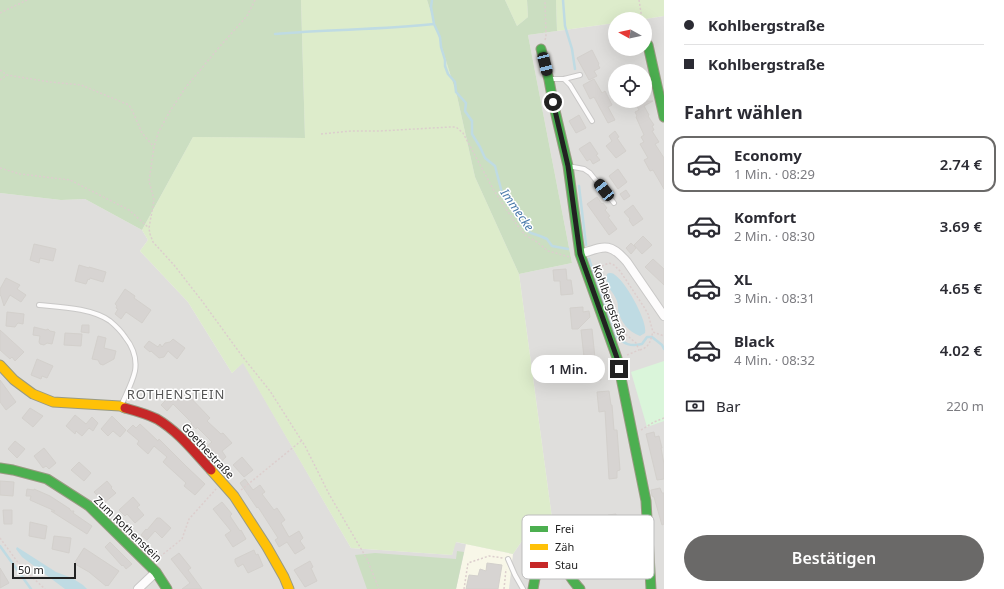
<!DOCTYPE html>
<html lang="de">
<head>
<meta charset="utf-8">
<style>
	:root { --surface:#fff; --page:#f7f7f7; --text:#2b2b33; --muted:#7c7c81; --line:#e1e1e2; --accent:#6a6968 }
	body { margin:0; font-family:"Noto Sans",sans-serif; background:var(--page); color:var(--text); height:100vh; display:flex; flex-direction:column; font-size:15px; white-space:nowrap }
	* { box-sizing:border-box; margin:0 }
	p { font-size:13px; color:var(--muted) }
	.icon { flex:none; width:22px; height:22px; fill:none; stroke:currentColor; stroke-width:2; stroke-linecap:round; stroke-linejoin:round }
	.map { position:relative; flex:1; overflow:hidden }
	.sheet { display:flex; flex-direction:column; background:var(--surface); width:340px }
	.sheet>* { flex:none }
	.top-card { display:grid; align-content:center; height:88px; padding:0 20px; background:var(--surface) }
	.needle { width:26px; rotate:278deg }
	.buttons { position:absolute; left:608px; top:12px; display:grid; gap:8px }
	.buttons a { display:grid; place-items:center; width:44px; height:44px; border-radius:50%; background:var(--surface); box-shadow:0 4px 16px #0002; font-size:20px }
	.scale { position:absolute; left:12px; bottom:10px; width:64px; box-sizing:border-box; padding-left:4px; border:2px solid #222; border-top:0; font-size:11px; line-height:14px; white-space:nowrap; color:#222; -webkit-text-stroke:3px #fff; paint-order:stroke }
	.end { position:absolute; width:18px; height:18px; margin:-9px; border:5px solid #222; background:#fff; box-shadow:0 0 0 2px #fff }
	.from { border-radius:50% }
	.bubble { position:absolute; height:28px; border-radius:14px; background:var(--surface); box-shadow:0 4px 16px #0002; font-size:13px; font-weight:600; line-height:28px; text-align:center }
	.car { position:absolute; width:12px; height:24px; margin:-12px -6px; border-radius:5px; box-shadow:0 0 3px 1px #0007; background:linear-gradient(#222 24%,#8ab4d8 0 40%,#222 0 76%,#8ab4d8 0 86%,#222 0) }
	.top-card b { display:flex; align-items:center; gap:14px; height:38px; font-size:15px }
	.top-card b+b { border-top:1px solid var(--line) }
	.top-card i { width:10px; height:10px; background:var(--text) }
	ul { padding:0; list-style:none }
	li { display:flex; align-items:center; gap:12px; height:56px; margin:0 8px 6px; padding:0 12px; border:2px solid transparent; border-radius:12px }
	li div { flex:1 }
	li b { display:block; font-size:15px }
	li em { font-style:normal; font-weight:600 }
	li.current { border-color:var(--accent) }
	li>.icon { width:36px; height:36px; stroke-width:1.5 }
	h2 { padding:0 20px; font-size:18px; line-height:48px }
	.pay { display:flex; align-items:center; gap:10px; height:44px; padding:0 20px; font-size:15px }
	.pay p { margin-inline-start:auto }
	.button { display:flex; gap:8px; margin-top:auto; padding:8px 20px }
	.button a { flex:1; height:46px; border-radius:24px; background:var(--accent); color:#fff; font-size:16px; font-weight:600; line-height:46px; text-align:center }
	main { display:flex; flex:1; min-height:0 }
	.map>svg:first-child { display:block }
</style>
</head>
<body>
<main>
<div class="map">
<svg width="664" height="589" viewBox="0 0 664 589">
	<rect width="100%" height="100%" fill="#f0eeeb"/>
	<!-- residential -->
	<path fill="#dfdedc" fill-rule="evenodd" d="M664 16V589H0V193L61 200 85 199 142 230 148 240 140 251 188 302 232 373 243 362 351 548 452 555 455 542 513 554 524 538 554 533 519 274 572 263 528 35 615 23V49H645V19ZM615 71H645V101H615Z"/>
	<!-- education -->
	<path fill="#f8f7e8" d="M466 544 513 554 509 589H456Z"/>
	<!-- grass -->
	<path fill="#ddeccb" d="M301 0H427L457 96 475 177 519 274 554 533 524 538 513 554 456 542 452 555 351 548 243 363 232 373 188 302 140 251 148 240 142 230 193 137 305 138Z
		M505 0H527L528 17 517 26Z
		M556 0H664V16L645 19H615V23L557 31Z"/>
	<!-- forest -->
	<path fill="#cbdec1" d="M0 0H301L305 138 193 137 142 230 85 199 61 200 0 193Z
		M427 0H505L517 26 528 17 527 0H556L557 31 528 35 572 263 519 274 475 177 457 96Z
		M457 551 464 552 456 589H367L355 555 375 553 456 559Z"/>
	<!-- park -->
	<path fill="#daf5da" d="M664 361V421L647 427 631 372Z"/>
	<!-- parking -->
	<path fill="#e0dfde" d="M548 568H555V579H562L561 589H540L541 574H548Z"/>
	<!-- water -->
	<path fill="#bfdbe3" d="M609 273C611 273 613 273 615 275 625 281 648 321 645 333L640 336C628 331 621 323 618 310 618 307 618 304 617 301 613 290 605 288 607 274Z
		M17 547 56 572 72 578 83 585 87 589H65L22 557 16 549Z"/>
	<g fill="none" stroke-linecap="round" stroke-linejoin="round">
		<!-- stream -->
		<path stroke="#bfdbe3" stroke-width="2.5" d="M432 0 431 7 434 24 440 37 441 47 445 60V66L448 74 455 82 456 92 466 103 465 111 472 121V134L480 147 485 158 495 166 502 193 511 200 513 208 526 229 531 233 540 236 547 239 552 246 568 249
			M563 0 565 26 572 49 575 69
			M275 34C328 29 381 30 434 24
			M579 186 586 245
			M589 259 615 336C625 344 630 347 642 344L647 337H652L662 345 664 349
			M0 546 31 589"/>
	</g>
	<!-- building -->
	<path fill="#d7d4d2" stroke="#d3d0cc" d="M592 50 599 64 598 65 600 68 594 71 597 76 589 80 577 58Z
		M594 79 602 93 605 91 612 105 608 107 615 120 608 123 594 97 590 99 583 85Z
		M634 101H653L644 106 649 115 648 116 654 125 652 126 654 130 652 131 659 142 655 144 664 158V189L653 170 650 171 644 160 648 158 640 144 644 142 641 137 644 135 636 117 637 116 635 112 639 110Z
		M579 115 586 128 576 133 569 121Z
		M615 131 619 137 617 138 626 151 616 158 606 146 612 141 609 136Z
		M590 142 598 154 596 155 600 160 593 164 590 159 587 161 579 149Z
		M618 169 627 182 618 189 609 176Z
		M626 190 630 196 624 200 620 194Z
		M597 197 602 204 603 203 607 208 605 210 610 216 608 217 617 229 609 235 587 204Z
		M633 205 643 219 633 226 629 220 630 219 624 212Z
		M643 236 652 245 642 254 634 245Z
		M631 243 636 248 631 254 626 248Z
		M34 244 56 249 53 261 40 258 39 263 30 260Z
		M653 259 664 269V285L645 267Z
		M79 265 89 268V267L106 272 103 282 90 278 89 280 88 279 86 284 75 281Z
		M566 269 567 280H571L573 294 561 295 560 281H554L553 270Z
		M6 278 20 285 17 289 26 295 21 302 10 295 4 306 1 296 0 295V289Z
		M125 289 135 296 134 298 151 310 142 323 126 312 121 319 115 314 118 309 116 308 117 306 115 304Z
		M583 307V312L589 311 590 317 578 329H572L570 308Z
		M7 312 24 314 23 324 18 323 17 324 15 327 6 326Z
		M82 325H89V333L81 332Z
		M34 327 46 330 48 329 50 331 55 332 52 344 47 343 44 345 40 344 39 342 40 336 33 335Z
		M592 329 595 358H599L601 380 589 381 588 374 586 375 581 330Z
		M0 330 24 352 15 361 12 357 10 359 0 350Z
		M65 333 82 334 81 346 64 345Z
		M98 336 106 338 104 348 116 351 114 359 103 365 100 364 98 360 92 359Z
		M173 339 185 348 177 359 168 351 164 357 159 358 151 351 150 352 144 347 149 341 158 347 160 344 162 347 165 343 170 342Z
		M37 359 53 366 47 378 42 376 41 379 31 375Z
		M0 380 16 402 6 410 0 402Z
		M609 391 611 405H612L614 430H617L620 470 617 471V478L609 479 605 411 599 412 597 392Z
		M185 392 210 418 207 421 221 434 223 433 232 443 222 451 226 457 216 466 211 460 213 458 211 456 214 453 207 446 212 442 197 427 196 429 191 424 192 423 173 404 167 411 161 405 167 399 171 402 178 395 180 397Z
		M30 408 43 416 33 427 22 418Z
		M75 415 86 424 92 417 98 423 93 431 89 428 82 436 76 431 75 434 66 426Z
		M112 416 126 430 120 437 113 431 108 436 101 429Z
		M140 424 158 441 159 439 187 467 205 484 195 495 184 486 186 483 163 462 167 457 154 446 148 454 137 444 139 441 127 431 133 425 136 428Z
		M654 432 655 437 659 436 662 448H661L664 464V479L657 480 646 434Z
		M15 441 25 449 17 458 8 449Z
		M44 448 56 463 49 469 46 466 43 468 34 456Z
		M242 457 253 470 244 477 233 465Z
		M79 462 91 473 84 481 71 470Z
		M245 479 253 490 260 485 265 492 262 494 274 510 277 508 285 520 281 523 289 537 299 531 303 538 300 541 305 548 295 554 287 542 279 547 275 540 278 538 258 507 257 508 240 483Z
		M0 481 14 482 13 496 0 495Z
		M107 481 112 487 111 488 116 493 104 503 94 492Z
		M660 488 662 493H664V524L662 525 654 497 652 496 651 490Z
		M27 489 34 490V489L50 496 70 509V510L71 511H74L73 513 92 526 87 534 51 511H55L30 500 31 496H26Z
		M133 497 140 505 137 507 144 515 135 523 127 514 125 516 119 510Z
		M222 502 232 514 230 516 240 531 241 530 246 539 233 547 225 535 231 531 213 509Z
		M3 510H12V524H4Z
		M616 514 617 523 609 524 608 515Z
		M157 518H160L171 528 162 538 155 531 147 540 141 535 146 529 147 530Z
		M30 522 47 526 45 539 29 536Z
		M54 536 71 538 69 553 52 549Z
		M110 542 132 564 126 569 123 565 122 566 105 547Z
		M84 548 119 571 108 586 107 585 106 586 89 572 75 564 76 563 75 562Z
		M254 550 256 555 258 554 263 566 248 573 243 564 238 567 235 562V559Z
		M179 553 191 568 188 570 202 589H182L190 583 171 559Z
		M310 561 313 567 311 568 317 581 305 587 294 570Z
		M487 563 502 565 498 589H466L469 575 478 576 480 569 486 571Z
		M0 568 9 583 0 588Z"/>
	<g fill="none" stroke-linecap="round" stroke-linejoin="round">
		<!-- lane casing -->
		<g stroke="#c9c8c7" stroke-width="6">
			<path id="lane" d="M549 79H564L580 75
				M564 79 570 85 592 121
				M568 166 584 169 590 173 614 203
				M39 305C60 307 92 308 110 321 116 326 121 331 125 337 133 347 137 359 135 371 132 384 126 394 121 406
				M508 559 515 575 523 589"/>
		</g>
		<!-- street casing -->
		<g stroke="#c9c8c7" stroke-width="10">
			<path id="street" d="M580 254C603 247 609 241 627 262L664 316
				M138 589 156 572"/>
		</g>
		<!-- fast casing -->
		<g stroke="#999a82" stroke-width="11">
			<path id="fast" d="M648 45 664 117
				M541 49 549 80 553 102 568 166 580 254 617 358 646 501 651 589
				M0 468 13 470 47 479 89 506 156 572 167 589
				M533 589C536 569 543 544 565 569 570 576 574 583 580 589"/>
		</g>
		<!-- slow casing -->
		<g stroke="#999a82" stroke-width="11">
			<path id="slow" d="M0 365 14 380 33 394 53 402 120 406 125 408
				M211 470 234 496 267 547 284 577 289 589"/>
		</g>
		<!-- jam casing -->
		<g stroke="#999a82" stroke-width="11">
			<path id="jam" d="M125 408C136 411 147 414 157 419 179 432 194 452 211 470"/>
		</g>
		<!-- path -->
		<path stroke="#dccecd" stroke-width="1.5" stroke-dasharray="2 2" stroke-linecap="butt" d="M255 0 247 16 221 45 186 87 170 111 158 133 154 147 149 181 154 200 149 228 150 234 153 242 174 265 202 301 242 356 270 391 305 446 329 494 367 559 379 589
			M639 0 642 19
			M0 13 27 0
			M545 40 546 37 545 0
			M0 70 7 75
			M0 80 7 75 50 82 81 85 129 105 132 110 142 133 154 147
			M321 134 351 131H380L450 127H456L463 133 493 189 514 221 525 235 537 242 548 251 570 257
			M0 168 20 174 70 180 129 210 149 228
			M640 350C650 347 650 341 653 332
			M627 355 639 350 636 343 623 332 618 324 615 308 601 275 602 266 609 263 614 265 620 271 644 307 648 314 653 332 664 336
			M641 430 654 422 664 418
			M241 490 301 441
			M0 538 22 568 45 589
			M157 559 182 539 189 519 216 489
			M464 589 468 563 489 556 503 558
			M504 589 506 569"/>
		<!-- lane -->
		<use href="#lane" stroke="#fdfcfc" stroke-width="4"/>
		<!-- street -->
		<use href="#street" stroke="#fdfcfc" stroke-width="8"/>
		<!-- fast -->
		<use href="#fast" stroke="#4caf50" stroke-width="9"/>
		<!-- slow -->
		<use href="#slow" stroke="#ffc107" stroke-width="9"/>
		<!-- jam -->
		<use href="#jam" stroke="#c62828" stroke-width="9"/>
	</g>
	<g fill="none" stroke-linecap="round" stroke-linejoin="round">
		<!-- route -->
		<path stroke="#222" stroke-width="5" d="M553 102 568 166 580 254 617 358 619 369"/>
	</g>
	<g text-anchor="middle" stroke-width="3" stroke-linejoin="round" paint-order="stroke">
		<!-- street labels -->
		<g font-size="11" fill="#222" stroke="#fff">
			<text transform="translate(610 303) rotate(70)" y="4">Kohlbergstraße</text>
			<text transform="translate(208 451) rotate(47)" y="4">Goethestraße</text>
			<text transform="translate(128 529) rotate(44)" y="4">Zum Rothenstein</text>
		</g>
		<!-- water labels -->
		<g font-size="12" font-style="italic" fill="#4a7aab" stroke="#fff">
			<text transform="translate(517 210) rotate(55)" y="4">Immecke</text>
		</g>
		<!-- quarter labels -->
		<g font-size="13" letter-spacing="1" fill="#555" stroke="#fff">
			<text x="176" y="399">ROTHENSTEIN</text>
		</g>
	</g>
	<!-- legend -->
	<rect x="522" y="515" width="132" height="64" rx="6" fill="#fff" stroke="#bdbdbd" stroke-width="1"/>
	<rect x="530" y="526" width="18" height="6" fill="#4caf50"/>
	<rect x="530" y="544" width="18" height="6" fill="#ffc107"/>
	<rect x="530" y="562" width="18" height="6" fill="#c62828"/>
	<g font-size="11" fill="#222">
		<text x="555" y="533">Frei</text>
		<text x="555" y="551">Zäh</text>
		<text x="555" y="569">Stau</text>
	</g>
</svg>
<div class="buttons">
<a><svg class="needle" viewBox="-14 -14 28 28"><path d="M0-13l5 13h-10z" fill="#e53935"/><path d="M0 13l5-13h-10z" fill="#7c7c81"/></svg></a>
<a><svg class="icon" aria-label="locate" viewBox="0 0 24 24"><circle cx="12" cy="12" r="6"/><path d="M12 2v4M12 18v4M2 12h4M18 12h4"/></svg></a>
</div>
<div class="scale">50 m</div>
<i class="end from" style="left:553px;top:102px"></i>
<i class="end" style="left:619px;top:369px"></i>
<div class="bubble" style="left:531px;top:355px;width:74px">1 Min.</div>
<i class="car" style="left:545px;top:64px;rotate:166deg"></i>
<i class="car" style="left:604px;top:190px;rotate:322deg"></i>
</div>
<section class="sheet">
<div class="top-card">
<b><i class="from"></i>Kohlbergstraße</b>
<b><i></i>Kohlbergstraße</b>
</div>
<h2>Fahrt wählen</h2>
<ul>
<li class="current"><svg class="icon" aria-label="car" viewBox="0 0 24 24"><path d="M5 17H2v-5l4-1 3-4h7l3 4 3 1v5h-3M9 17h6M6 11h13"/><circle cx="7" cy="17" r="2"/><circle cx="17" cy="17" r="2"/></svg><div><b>Economy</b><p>1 Min. · 08:29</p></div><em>2.74 €</em></li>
<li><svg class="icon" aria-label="car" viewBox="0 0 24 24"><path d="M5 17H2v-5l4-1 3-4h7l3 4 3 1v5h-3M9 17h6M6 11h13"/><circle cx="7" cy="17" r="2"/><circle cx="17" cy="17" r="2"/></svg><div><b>Komfort</b><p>2 Min. · 08:30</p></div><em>3.69 €</em></li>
<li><svg class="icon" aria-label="car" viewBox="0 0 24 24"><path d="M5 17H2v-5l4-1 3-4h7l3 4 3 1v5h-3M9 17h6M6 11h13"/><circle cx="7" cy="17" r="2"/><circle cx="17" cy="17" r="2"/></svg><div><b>XL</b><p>3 Min. · 08:31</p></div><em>4.65 €</em></li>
<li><svg class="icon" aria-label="car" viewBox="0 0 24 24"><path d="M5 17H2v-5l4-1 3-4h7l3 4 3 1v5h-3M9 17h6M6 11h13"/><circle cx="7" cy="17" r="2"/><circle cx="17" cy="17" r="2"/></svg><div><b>Black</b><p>4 Min. · 08:32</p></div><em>4.02 €</em></li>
</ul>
<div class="pay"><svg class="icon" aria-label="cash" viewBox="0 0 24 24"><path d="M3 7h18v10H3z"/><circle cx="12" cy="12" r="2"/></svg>Bar<p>220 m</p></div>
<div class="button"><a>Bestätigen</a></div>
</section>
</main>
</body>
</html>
